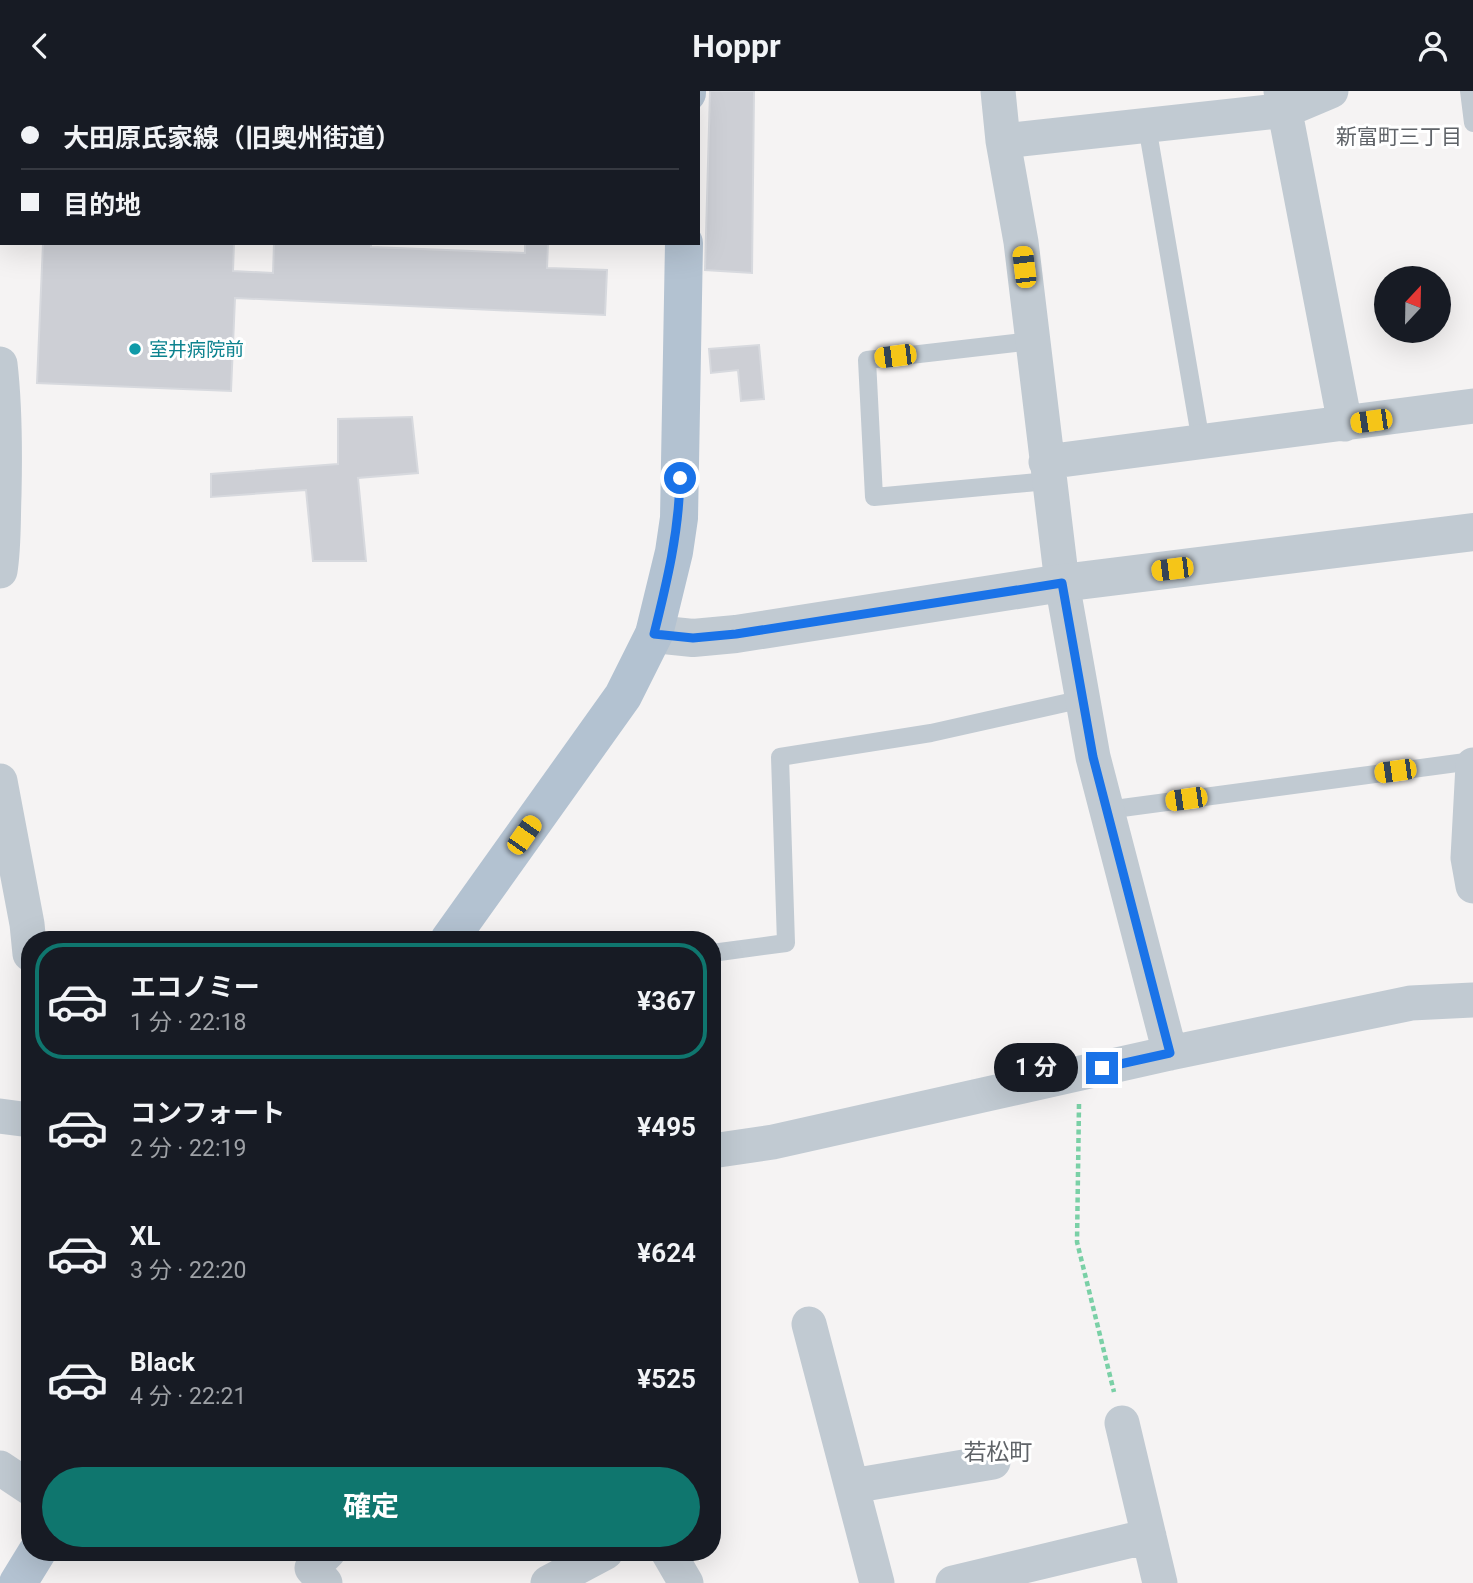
<!DOCTYPE html>
<html lang="ja">
<head>
<meta charset="utf-8">
<style>
	:root { --surface:#171b24; --page:#242831; --text:#f1f3f6; --muted:#9ea1a6; --line:#363941; --accent:#0f766e }
	body { margin:0; font-family:Roboto,"Noto Sans JP",sans-serif; background:var(--page); color:var(--text); height:100vh; display:flex; flex-direction:column; font-size:26px; white-space:nowrap }
	* { box-sizing:border-box; margin:0 }
	p { font-size:23px; color:var(--muted) }
	.icon { flex:none; width:38px; height:38px; fill:none; stroke:currentColor; stroke-width:2; stroke-linecap:round; stroke-linejoin:round }
	.map { position:relative; flex:1; overflow:hidden }
	.details { position:absolute; left:21px; top:840px; width:700px; height:630px; display:flex; flex-direction:column; background:var(--surface); border-radius:28px; box-shadow:0 7px 28px #0002 }
	.details>* { flex:none }
	.banner { position:absolute; left:0px; top:0px; width:700px; height:154px; box-shadow:0 7px 28px #0002; display:grid; align-content:center; height:154px; padding:0 21px; background:var(--surface) }
	.needle { width:46px; rotate:22deg }
	.tools { position:absolute; left:1374px; top:175px; display:grid; gap:14px }
	.tools a { display:grid; place-items:center; width:77px; height:77px; border-radius:50%; background:var(--surface); box-shadow:0 7px 28px #0002; font-size:35px }
	.end { position:absolute; width:32px; height:32px; margin:-16px; border:9px solid #1a73e8; background:#fff; box-shadow:0 0 0 4px #fff }
	.from { border-radius:50% }
	.bubble { position:absolute; height:49px; border-radius:24px; background:var(--surface); box-shadow:0 7px 28px #0002; font-size:23px; font-weight:700; line-height:49px; text-align:center }
	.car { position:absolute; width:21px; height:42px; margin:-21px -10px; border-radius:9px; box-shadow:0 0 5px 2px #0007; background:linear-gradient(#f5c518 24%,#345 0 40%,#f5c518 0 76%,#345 0 86%,#f5c518 0) }
	.banner b { display:flex; align-items:center; gap:24px; height:66px; font-size:26px }
	.banner b+b { border-top:2px solid var(--line) }
	.banner i { width:18px; height:18px; background:var(--text) }
	ul { padding:12px 0 0; list-style:none }
	li { display:flex; align-items:center; gap:21px; height:116px; margin:0 14px 10px; padding:0 7px; border:4px solid transparent; border-radius:28px }
	li div { flex:1 }
	li b { display:block; font-size:26px }
	li em { font-style:normal; font-weight:700 }
	li.active { border-color:var(--accent) }
	li>.icon { width:63px; height:63px; stroke-width:1.5 }
	.primary-button { display:flex; gap:14px; margin-top:auto; padding:14px 21px }
	.primary-button a { flex:1; height:80px; border-radius:42px; background:var(--accent); color:#fff; font-size:28px; font-weight:700; line-height:80px; text-align:center }
	header { display:flex; justify-content:space-between; align-items:center; height:91px; padding:0 21px; background:var(--surface); font-size:32px; font-weight:700 }
	.map>svg:first-child { display:block }
</style>
</head>
<body>
<header><svg class="icon" aria-label="back" viewBox="0 0 24 24"><path d="M15 5l-7 7 7 7"/></svg>Hoppr<svg class="icon" aria-label="person" viewBox="0 0 24 24"><circle cx="12" cy="8" r="4"/><path d="M4 21q1-7 8-7t8 7"/></svg></header>
<div class="map">
<svg width="1473" height="1492" viewBox="0 0 1473 1492">
	<rect width="100%" height="100%" fill="#f5f3f3"/>
	<!-- building -->
	<path fill="#cdcfd5" stroke="#d7d9de" stroke-width="2" d="M710 0H754L752 182 705 179Z
		M43 152H234L233 180 273 182 274 152H371V156L525 162V152H548L547 177 607 179 605 224 235 207 231 300 37 292Z
		M759 254 764 308 741 310 738 279 711 282 709 258Z
		M412 326 418 382 358 387 366 470H313L306 399 211 406V383L338 373V328Z"/>
	<g fill="none" stroke-linecap="round" stroke-linejoin="round">
		<!-- path -->
		<path stroke="#7ad0a6" stroke-width="4.5" stroke-dasharray="5 3.5" stroke-linecap="butt" d="M1079 1013 1077 1151 1114 1301"/>
		<!-- service -->
		<path stroke="#c1cad2" stroke-width="18" d="M1469 0 1473 32
			M1147 35 1201 351
			M1032 250 867 269 874 406 1048 390
			M1107 719 1473 670
			M712 862 786 852 780 666 931 642 1083 608"/>
		<!-- minor -->
		<path stroke="#c1cad2" stroke-width="35" d="M998 0 1003 50 1021 151 1062 492 1093 666 1170 962
			M1281 0 1345 333
			M91 2 95 0
			M0 28H2
			M1003 50 1286 19 1331 0
			M0 273C5 316 5 360 4 404 3 429 4 455 0 480
			M1046 371 1473 315
			M1473 674 1468 767 1473 795
			M0 690 27 833 30 863
			M0 1025 30 1029
			M712 1060 773 1051 1170 962 1411 912 1473 909
			M809 1233 877 1492
			M1122 1332 1160 1492
			M0 1377 30 1397
			M852 1395 993 1371
			M668 1461 686 1492
			M325 1492 312 1477 328 1461
			M548 1492 606 1461
			M953 1492 1149 1445"/>
		<!-- tertiary -->
		<path stroke="#c1cad2" stroke-width="38" d="M654 543 693 547 736 543 1062 492 1473 441"/>
		<!-- primary -->
		<path stroke="#b3c2d1" stroke-width="38" d="M687 2V0
			M449 849 623 605 654 543 674 461 679 427 684 152
			M18 1492 37 1461"/>
	</g>
	<g fill="none" stroke-linecap="round" stroke-linejoin="round">
		<!-- route -->
		<path stroke="#1a73e8" stroke-width="9" d="M680 387C679 441 667 491 654 543L693 547 736 543 1062 492 1093 666 1170 962 1102 977"/>
	</g>
	<!-- markers -->
	<circle fill="#0f9aa8" stroke="#fff" stroke-width="2.5" cx="135" cy="258" r="7"/>
	<g text-anchor="middle" stroke-width="6" stroke-linejoin="round" paint-order="stroke">
		<!-- culture labels -->
		<g font-size="19" fill="#0d838f" stroke="#fff" text-anchor="start">
			<text x="149" y="265">室井病院前</text>
		</g>
		<!-- neighbourhood labels -->
		<g font-size="21" fill="#5f6368" stroke="#fff">
			<text x="1399" y="53">新富町三丁目</text>
		</g>
		<!-- quarter labels -->
		<g font-size="23" fill="#5f6368" stroke="#fff">
			<text x="998" y="1369">若松町</text>
		</g>
	</g>
</svg>
<div class="tools">
<a><svg class="needle" viewBox="-14 -14 28 28"><path d="M0-13l5 13h-10z" fill="#e53935"/><path d="M0 13l5-13h-10z" fill="#9ea1a6"/></svg></a>
</div>
<i class="end from" style="left:680px;top:387px"></i>
<i class="end" style="left:1102px;top:977px"></i>
<div class="bubble" style="left:994px;top:952px;width:84px">1 分</div>
<i class="car" style="left:1024px;top:176px;rotate:353deg"></i>
<i class="car" style="left:895px;top:265px;rotate:263deg"></i>
<i class="car" style="left:1371px;top:330px;rotate:262deg"></i>
<i class="car" style="left:1172px;top:478px;rotate:263deg"></i>
<i class="car" style="left:1395px;top:680px;rotate:262deg"></i>
<i class="car" style="left:1186px;top:708px;rotate:262deg"></i>
<i class="car" style="left:524px;top:744px;rotate:35deg"></i>
<div class="banner">
<b><i class="from"></i>大田原氏家線（旧奥州街道）</b>
<b><i></i>目的地</b>
</div>
<section class="details">
<ul>
<li class="active"><svg class="icon" aria-label="car" viewBox="0 0 24 24"><path d="M5 17H2v-5l4-1 3-4h7l3 4 3 1v5h-3M9 17h6M6 11h13"/><circle cx="7" cy="17" r="2"/><circle cx="17" cy="17" r="2"/></svg><div><b>エコノミー</b><p>1 分 · 22:18</p></div><em>¥367</em></li>
<li><svg class="icon" aria-label="car" viewBox="0 0 24 24"><path d="M5 17H2v-5l4-1 3-4h7l3 4 3 1v5h-3M9 17h6M6 11h13"/><circle cx="7" cy="17" r="2"/><circle cx="17" cy="17" r="2"/></svg><div><b>コンフォート</b><p>2 分 · 22:19</p></div><em>¥495</em></li>
<li><svg class="icon" aria-label="car" viewBox="0 0 24 24"><path d="M5 17H2v-5l4-1 3-4h7l3 4 3 1v5h-3M9 17h6M6 11h13"/><circle cx="7" cy="17" r="2"/><circle cx="17" cy="17" r="2"/></svg><div><b>XL</b><p>3 分 · 22:20</p></div><em>¥624</em></li>
<li><svg class="icon" aria-label="car" viewBox="0 0 24 24"><path d="M5 17H2v-5l4-1 3-4h7l3 4 3 1v5h-3M9 17h6M6 11h13"/><circle cx="7" cy="17" r="2"/><circle cx="17" cy="17" r="2"/></svg><div><b>Black</b><p>4 分 · 22:21</p></div><em>¥525</em></li>
</ul>
<div class="primary-button"><a>確定</a></div>
</section>
</div>
</body>
</html>
